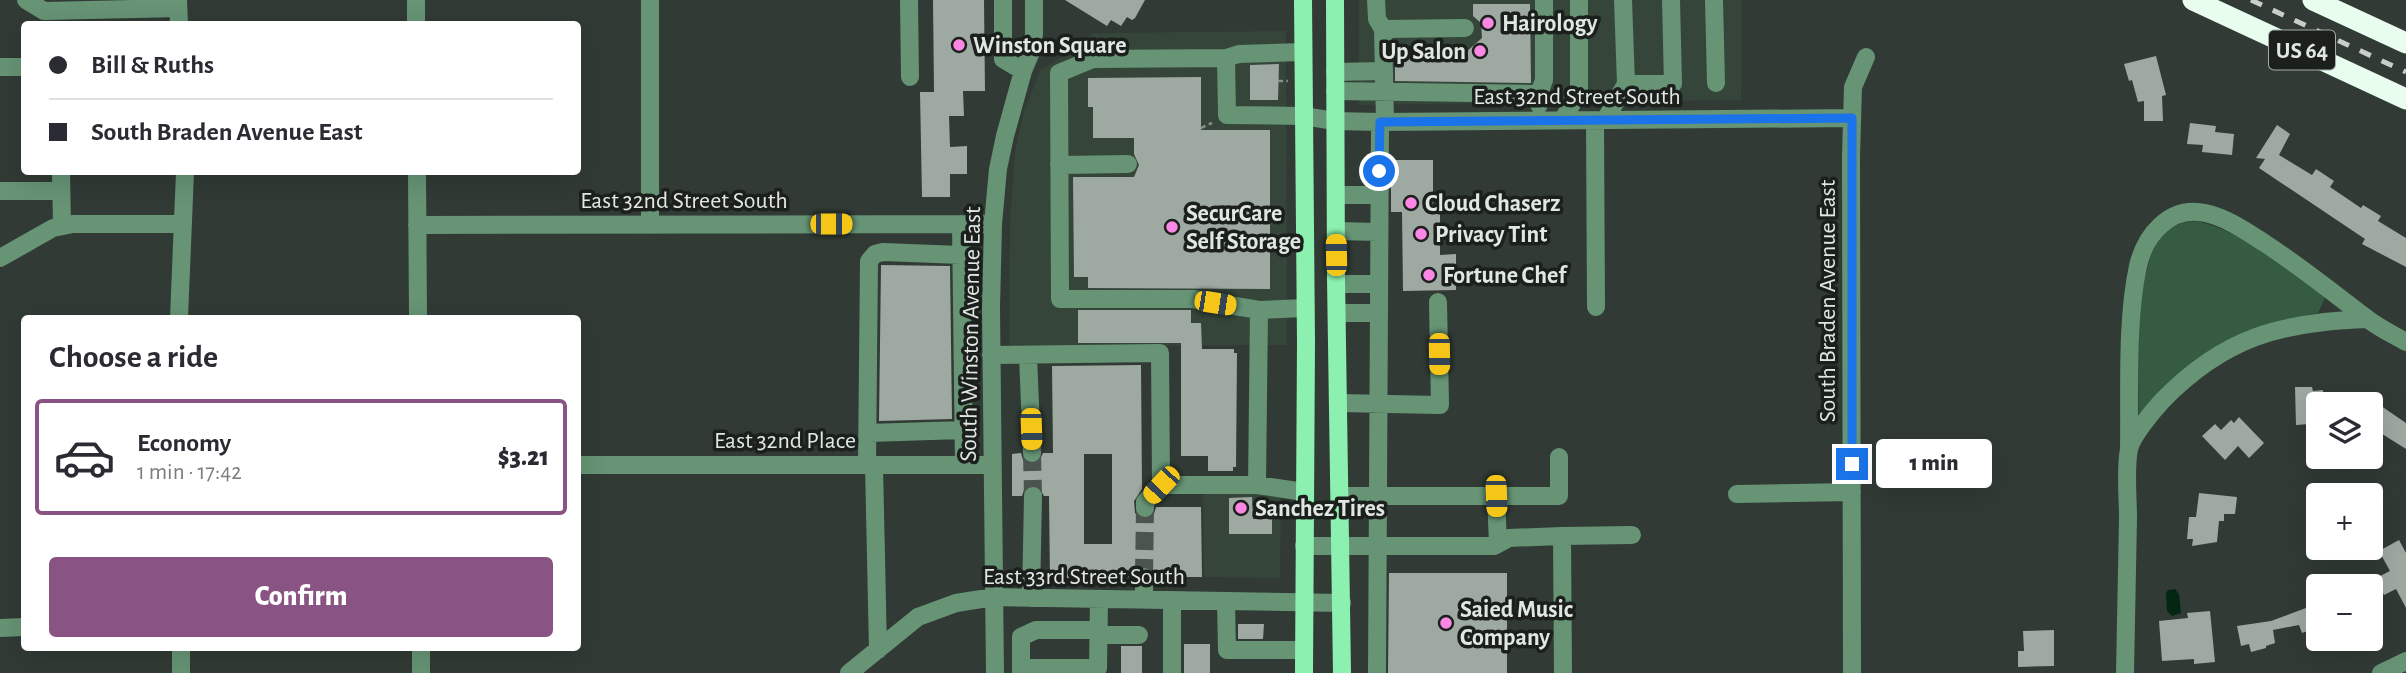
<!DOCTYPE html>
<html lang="en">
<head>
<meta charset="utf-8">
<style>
	:root { --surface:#fff; --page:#f7f7f7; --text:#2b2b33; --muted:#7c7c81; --line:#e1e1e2; --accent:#895483 }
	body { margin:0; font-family:"Alegreya Sans",sans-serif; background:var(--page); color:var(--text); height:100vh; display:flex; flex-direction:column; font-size:26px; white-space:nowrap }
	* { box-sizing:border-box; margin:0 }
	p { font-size:23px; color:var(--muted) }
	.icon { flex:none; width:38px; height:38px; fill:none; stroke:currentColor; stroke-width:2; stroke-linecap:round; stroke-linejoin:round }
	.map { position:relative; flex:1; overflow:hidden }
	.side { position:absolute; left:21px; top:315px; width:560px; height:336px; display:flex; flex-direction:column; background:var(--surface); border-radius:7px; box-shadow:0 7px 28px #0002 }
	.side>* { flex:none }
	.banner { position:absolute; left:21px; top:21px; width:560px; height:154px; border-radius:7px; box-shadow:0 7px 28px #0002; display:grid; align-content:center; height:154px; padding:0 28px; background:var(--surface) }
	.tools { position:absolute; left:2306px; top:392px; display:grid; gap:14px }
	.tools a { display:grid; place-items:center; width:77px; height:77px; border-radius:7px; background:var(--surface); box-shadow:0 7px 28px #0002; font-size:35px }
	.end { position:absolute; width:32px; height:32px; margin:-16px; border:9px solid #1a73e8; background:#fff; box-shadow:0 0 0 4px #fff }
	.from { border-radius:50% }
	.bubble { position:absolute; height:49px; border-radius:7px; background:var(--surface); box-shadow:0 7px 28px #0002; font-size:23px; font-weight:800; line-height:49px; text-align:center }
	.car { position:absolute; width:21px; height:42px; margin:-21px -10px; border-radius:9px; box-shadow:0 0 5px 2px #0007; background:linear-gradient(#f5c518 24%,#345 0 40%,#f5c518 0 76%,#345 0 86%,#f5c518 0) }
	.banner b { display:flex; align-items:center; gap:24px; height:66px; font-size:26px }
	.banner b+b { border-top:2px solid var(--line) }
	.banner i { width:18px; height:18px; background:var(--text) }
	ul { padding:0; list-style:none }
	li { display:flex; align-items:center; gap:21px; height:116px; margin:0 14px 10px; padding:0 14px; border:4px solid transparent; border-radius:7px }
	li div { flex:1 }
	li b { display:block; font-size:26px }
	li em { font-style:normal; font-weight:800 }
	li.on { border-color:var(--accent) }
	li>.icon { width:63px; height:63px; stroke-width:1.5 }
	h2 { padding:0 28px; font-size:32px; line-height:84px }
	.cta { display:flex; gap:14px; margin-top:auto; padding:14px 28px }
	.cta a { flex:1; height:80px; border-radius:7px; background:var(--accent); color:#fff; font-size:28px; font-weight:800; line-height:80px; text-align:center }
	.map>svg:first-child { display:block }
</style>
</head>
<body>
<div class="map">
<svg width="2406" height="673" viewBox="0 0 2406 673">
	<rect width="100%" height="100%" fill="#313a34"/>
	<!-- built -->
	<path fill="#35453a" d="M1359 0H1742L1741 100 1359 105Z
		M1286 31 1287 345 1009 347 1010 223 1015 152 1024 111 1041 69 1069 53 1094 33Z
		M1203 491H1281L1280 578 1204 577Z"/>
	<!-- green -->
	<path fill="#355b42" d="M2197 221C2243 232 2281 265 2320 291L2325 298 2318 313C2230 327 2201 355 2139 415 2139 371 2132 261 2167 231 2175 223 2186 222 2197 221Z"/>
	<!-- water -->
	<path fill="#032713" d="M2175 589 2179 594 2181 613 2172 616 2167 611 2166 593 2168 590Z"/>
	<!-- building -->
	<path fill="#9ea9a1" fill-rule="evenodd" d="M933 0H984L985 91H963L964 116H949L950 147 967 146V174H950V197H922L920 92H934Z
		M1065 0H1145L1135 18 1132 20 1127 17 1121 26 1111 20 1107 26Z
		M1473 4H1530L1531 83 1395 81V59L1400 54 1465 53 1482 38 1481 23 1473 16Z
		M2156 56 2166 95 2162 96 2163 121H2144V101L2138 102 2132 80 2129 81 2124 64Z
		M1279 64 1278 100H1250V65Z
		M1201 77V130H1270V289L1088 288V277H1074L1073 177H1134L1139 165 1134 154V138H1093V107H1088V78Z
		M2190 123 2216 126 2215 132 2234 134 2232 155 2202 152 2203 145 2187 144Z
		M2277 125 2290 134 2279 155 2312 175 2316 169 2334 181 2330 187 2361 208 2363 205 2381 216 2378 221 2406 238V267L2362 244 2365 239 2259 168 2265 159 2256 158Z
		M1391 160H1433V213H1440V255L1456 254V290L1403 291 1402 212H1391Z
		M881 265 950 266 952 419 879 421Z
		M1078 310H1191V323H1201L1202 349H1234V353H1237L1236 467H1233V471H1208V456H1181V343H1078Z
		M1141 365 1142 489 1134 501 1135 513 1139 517 1146 519 1154 514 1156 507H1201L1202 577H1155L1150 568 1143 566 1135 571 1133 577 1050 578 1049 496H1044L1039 487 1033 485 1024 490 1022 496H1012V454L1021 453 1023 460 1032 464 1039 462 1043 453H1053L1052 366ZM1084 454H1112V544H1084Z
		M2295 387H2312L2313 391 2323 390 2324 404H2319V421H2309L2310 424 2296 425Z
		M2371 399 2406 423V449L2371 427Z
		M2239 417 2264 443 2249 458 2238 446 2225 460 2202 436 2215 424 2221 430 2231 420 2234 423Z
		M2199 493 2237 497 2235 514H2224V521H2219L2217 542 2192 546 2193 539H2187L2189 517H2196Z
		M1252 497 1253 519H1272V534H1229V498Z
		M2399 540 2406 553V608L2396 589 2384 595 2376 578 2390 571 2379 551Z
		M1389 573H1507V673H1388Z
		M2319 603V627L2302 633 2299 625 2273 630 2275 643 2266 646V648L2251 652 2249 644 2241 646 2237 626 2271 621Z
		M2210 611 2215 662 2194 664V659L2162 661 2159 621 2188 618 2187 613Z
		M1238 624H1264L1263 639H1238Z
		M2054 630V666L2018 667V651H2024L2023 631Z
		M1184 644H1210V673H1184Z
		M1121 646H1142V673H1121Z"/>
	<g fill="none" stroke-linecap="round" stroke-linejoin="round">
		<!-- minor-tunnel -->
		<path stroke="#4b544e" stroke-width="18" stroke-dasharray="18 9" stroke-linecap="butt" d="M1032 453 1033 496
			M1144 577 1145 508"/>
		<!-- path -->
		<path stroke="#88908b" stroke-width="2.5" stroke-dasharray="5 3.5" stroke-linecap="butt" d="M1278 81H1288
			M1201 128 1212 123"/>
		<!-- minor -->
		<path stroke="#669475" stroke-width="18" d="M26 0 44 11 178 8
			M178 0 179 24
			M416 0V24
			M909 0 910 77
			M1003 0V59L1023 71
			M1376 0 1377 19 1383 29
			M1714 0 1716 83
			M1303 52 1239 54 1226 58 1093 59 1059 73 1060 299H1193L1259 310 1305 308
			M1226 58 1227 115 1303 116 1335 121 1380 122 1852 118
			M0 67H24
			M1335 72 1384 71
			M1626 84H1673L1671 0
			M1335 91 1539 94
			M1539 105V94L1544 80V0
			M1563 119 1579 92V0
			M1595 120 1596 307
			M1605 120 1626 84 1623 0
			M1385 122 1383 29 1465 28
			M1059 165 1128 164
			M61 172 62 226
			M417 172 418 318
			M0 191H61
			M1336 195H1379
			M961 224 964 465
			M417 225 993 224
			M650 225V0
			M1336 231 1379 232
			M0 258 53 228 73 224H183
			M1337 284H1378
			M1259 310 1257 485 1304 492
			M1337 313H1378
			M179 318 185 172
			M991 355 1160 353 1161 485H1257
			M1028 356 1032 453
			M1339 403 1440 405 1438 302
			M868 433 963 430
			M2129 447C2130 390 2126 322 2138 266 2145 236 2169 205 2205 213 2228 218 2247 232 2266 244 2301 267 2332 292 2365 317 2377 327 2392 334 2406 342
			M578 465H992
			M867 465 869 261 875 254 883 252 961 255
			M874 465 878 650
			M1737 494 1852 492
			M1340 496H1559V457
			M1496 496 1498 544
			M1145 508V502L1161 485
			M1304 546H1494L1509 538 1562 536
			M1144 577V600
			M1031 598 1033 496
			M1226 601 1227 650H1304
			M0 628 24 627
			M1098 635H1139
			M181 648V673
			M421 648V673
			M1021 668H1098L1099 599
			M849 673 918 617 956 603 994 597 1342 603
			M995 673 991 308 993 224 998 169 1005 136 1023 71 1031 52 1034 34V0
			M1021 673V637L1036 630H1098
			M1172 673V600
			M1377 673 1380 122
			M1563 673 1562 536 1632 535
			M1852 673 1851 157 1853 87 1866 57
			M2125 673C2126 621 2127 570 2128 518 2128 498 2125 469 2129 449 2132 436 2152 412 2162 401 2224 337 2281 322 2367 319
			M2381 673 2406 661"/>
		<!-- major -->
		<path stroke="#8cf1b0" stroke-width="18" d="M1303 0 1306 342 1304 673
			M1335 0 1336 278 1342 673"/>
		<!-- highway -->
		<path stroke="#e8fdee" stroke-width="21" d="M2193 0 2406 99
			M2313 0 2406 43"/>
		<!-- rail -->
		<path stroke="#c8ceca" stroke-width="5" stroke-dasharray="12 12" stroke-linecap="butt" d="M2251 0 2406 72"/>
	</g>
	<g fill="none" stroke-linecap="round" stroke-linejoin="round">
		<!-- route -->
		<path stroke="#1a73e8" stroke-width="9" d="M1379 171 1380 122 1852 118V464"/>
	</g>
	<!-- markers -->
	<g fill="#fb87e5" stroke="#1c201d" stroke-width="2.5">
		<circle cx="1488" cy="23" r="7"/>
		<circle cx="959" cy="45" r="7"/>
		<circle cx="1480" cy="51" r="7"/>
		<circle cx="1411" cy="203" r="7"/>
		<circle cx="1172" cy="227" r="7"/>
		<circle cx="1421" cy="234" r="7"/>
		<circle cx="1429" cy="275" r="7"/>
		<circle cx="1241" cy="508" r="7"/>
		<circle cx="1446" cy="623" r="7"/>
	</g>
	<g text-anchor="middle" stroke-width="7" stroke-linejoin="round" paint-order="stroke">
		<!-- shield labels -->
		<rect fill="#1c201d" stroke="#a6aba8" stroke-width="2" x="2269" y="30.5" width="66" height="39" rx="5"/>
		<g font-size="23" font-weight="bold" fill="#e1e7e3">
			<text x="2302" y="58">US 64</text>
		</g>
		<!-- poi labels -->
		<g font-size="24" font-weight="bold" fill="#e1e7e3" stroke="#1c201d" text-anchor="start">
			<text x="1502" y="31">Hairology</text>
			<text x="973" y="53">Winston Square</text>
			<text x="1466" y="59" text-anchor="end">Up Salon</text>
			<text x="1425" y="211">Cloud Chaserz</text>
			<text x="1186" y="221">SecurCare<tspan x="1186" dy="28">Self Storage</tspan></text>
			<text x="1435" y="242">Privacy Tint</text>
			<text x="1443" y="283">Fortune Chef</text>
			<text x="1255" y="516">Sanchez Tires</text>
			<text x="1460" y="617">Saied Music<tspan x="1460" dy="28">Company</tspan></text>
		</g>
		<!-- street labels -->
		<g font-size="24" fill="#e1e7e3" stroke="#1c201d">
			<text x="1577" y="104">East 32nd Street South</text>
			<text x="684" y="208">East 32nd Street South</text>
			<text transform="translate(1827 301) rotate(-90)" y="8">South Braden Avenue East</text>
			<text transform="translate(970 334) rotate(-89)" y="8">South Winston Avenue East</text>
			<text x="785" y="448">East 32nd Place</text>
			<text x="1084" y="584">East 33rd Street South</text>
		</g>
	</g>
</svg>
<div class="tools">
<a><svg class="icon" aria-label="layers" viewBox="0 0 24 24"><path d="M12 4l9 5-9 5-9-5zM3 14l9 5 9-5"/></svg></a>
<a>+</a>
<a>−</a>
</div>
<i class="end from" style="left:1379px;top:171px"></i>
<i class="end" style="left:1852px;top:464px"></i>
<div class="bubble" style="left:1876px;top:439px;width:116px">1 min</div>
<i class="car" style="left:831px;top:224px;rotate:90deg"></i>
<i class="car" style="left:1336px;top:255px;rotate:359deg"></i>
<i class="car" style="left:1215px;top:303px;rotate:99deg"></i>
<i class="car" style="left:1439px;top:354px;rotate:179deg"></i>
<i class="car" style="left:1031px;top:429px;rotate:178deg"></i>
<i class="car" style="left:1161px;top:485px;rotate:223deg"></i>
<i class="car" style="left:1496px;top:496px;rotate:178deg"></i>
<div class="banner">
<b><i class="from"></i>Bill &amp; Ruths</b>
<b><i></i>South Braden Avenue East</b>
</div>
<section class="side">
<h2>Choose a ride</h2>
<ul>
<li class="on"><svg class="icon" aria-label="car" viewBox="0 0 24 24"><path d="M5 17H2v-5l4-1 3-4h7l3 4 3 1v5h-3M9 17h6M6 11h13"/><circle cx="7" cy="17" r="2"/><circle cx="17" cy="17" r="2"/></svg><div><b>Economy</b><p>1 min · 17:42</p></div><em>$3.21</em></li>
</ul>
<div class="cta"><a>Confirm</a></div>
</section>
</div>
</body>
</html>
